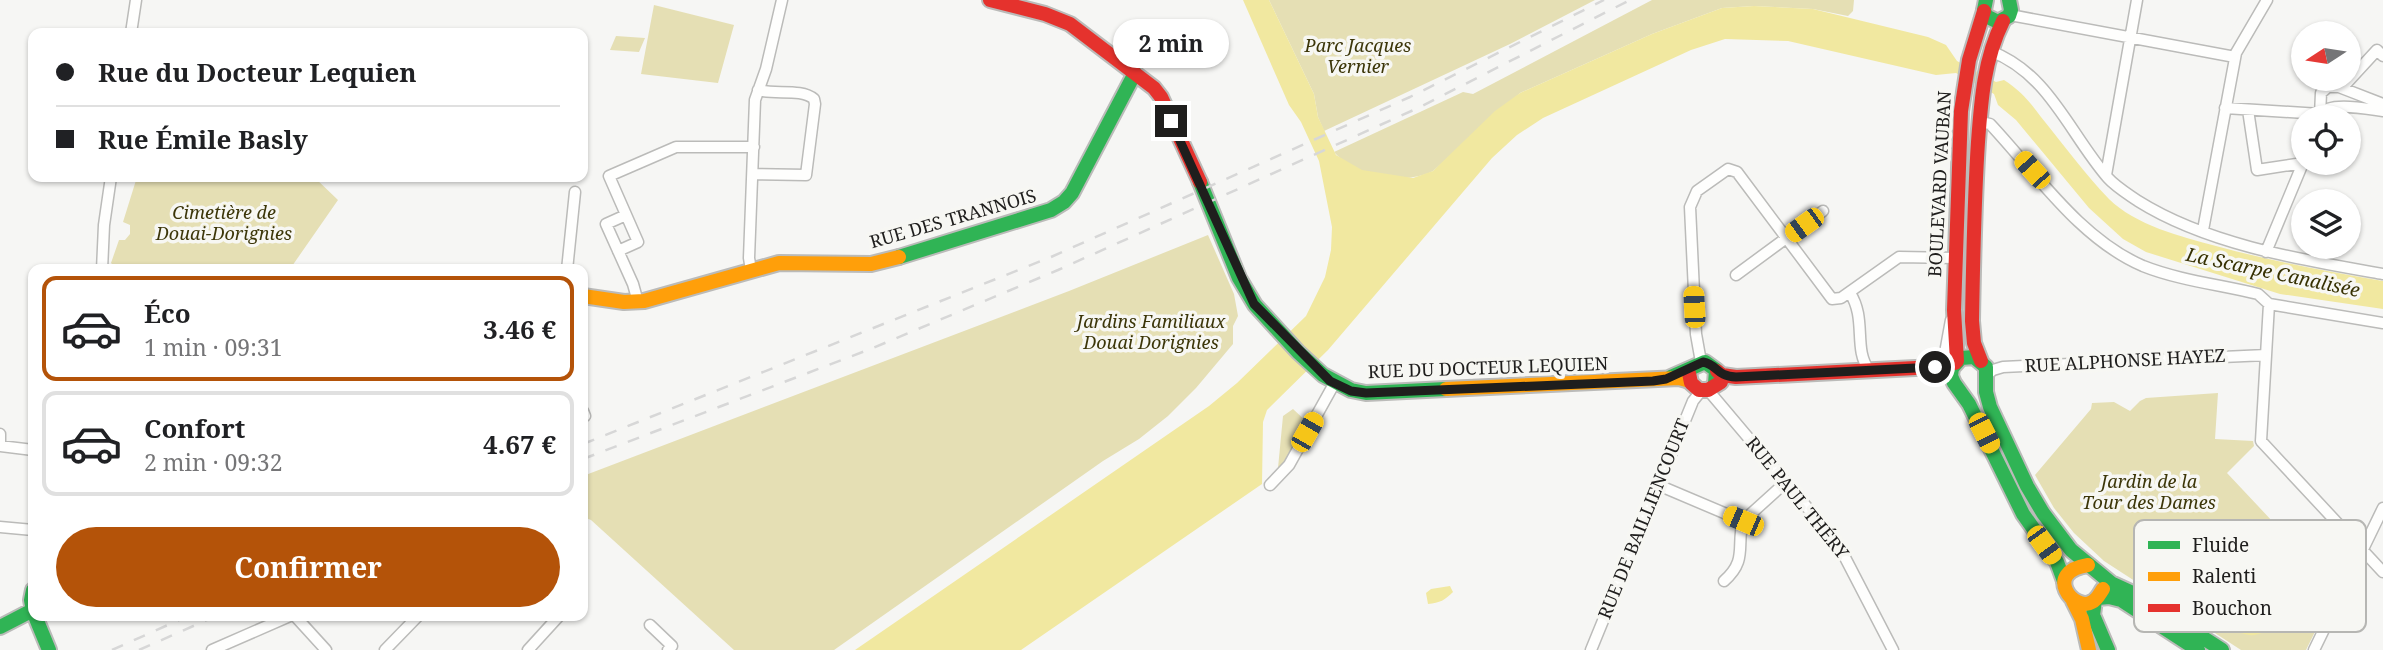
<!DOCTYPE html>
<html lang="fr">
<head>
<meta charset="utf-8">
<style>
	:root { --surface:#fff; --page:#f2f2f2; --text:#202124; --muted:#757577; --line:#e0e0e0; --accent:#b45309 }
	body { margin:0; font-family:"Noto Serif",serif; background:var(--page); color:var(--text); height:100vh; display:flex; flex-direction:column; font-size:26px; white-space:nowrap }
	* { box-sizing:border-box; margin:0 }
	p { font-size:23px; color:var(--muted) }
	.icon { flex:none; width:38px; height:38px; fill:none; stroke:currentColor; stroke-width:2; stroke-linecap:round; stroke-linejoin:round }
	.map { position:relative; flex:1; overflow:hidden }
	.details { position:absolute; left:28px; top:264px; width:560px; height:357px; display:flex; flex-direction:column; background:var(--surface); border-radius:14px; box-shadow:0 2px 5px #0004 }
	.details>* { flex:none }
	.banner { position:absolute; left:28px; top:28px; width:560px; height:154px; border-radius:14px; box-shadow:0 2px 5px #0004; display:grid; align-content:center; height:154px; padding:0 28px; background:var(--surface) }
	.needle { width:46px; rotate:258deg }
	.buttons { position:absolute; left:2291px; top:21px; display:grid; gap:14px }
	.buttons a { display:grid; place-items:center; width:70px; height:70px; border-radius:50%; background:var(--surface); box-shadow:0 2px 5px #0004; font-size:35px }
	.end { position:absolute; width:32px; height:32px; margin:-16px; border:9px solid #1f1e1d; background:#fff; box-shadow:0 0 0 4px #fff }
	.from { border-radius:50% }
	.bubble { position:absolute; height:49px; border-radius:24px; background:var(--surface); box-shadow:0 2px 5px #0004; font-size:23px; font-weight:700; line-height:49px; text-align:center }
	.car { position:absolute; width:21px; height:42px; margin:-21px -10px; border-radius:9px; box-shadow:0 0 5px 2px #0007; background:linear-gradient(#f5c518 24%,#345 0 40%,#f5c518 0 76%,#345 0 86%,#f5c518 0) }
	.banner b { display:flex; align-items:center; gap:24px; height:66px; font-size:26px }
	.banner b+b { border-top:2px solid var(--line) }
	.banner i { width:18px; height:18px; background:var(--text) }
	ul { padding:12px 0 0; list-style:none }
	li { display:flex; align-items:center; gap:21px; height:105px; margin:0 14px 10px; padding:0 14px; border:4px solid var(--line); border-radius:14px }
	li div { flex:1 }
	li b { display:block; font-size:26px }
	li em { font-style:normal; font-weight:700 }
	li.on { border-color:var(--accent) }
	li>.icon { width:63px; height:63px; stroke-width:1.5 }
	.primary-button { display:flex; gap:14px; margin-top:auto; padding:14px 28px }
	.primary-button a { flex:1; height:80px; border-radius:42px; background:var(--accent); color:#fff; font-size:28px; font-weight:700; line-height:80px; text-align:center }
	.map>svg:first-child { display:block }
</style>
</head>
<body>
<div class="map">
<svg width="2383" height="650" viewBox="0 0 2383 650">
	<rect width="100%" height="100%" fill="#f6f6f4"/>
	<!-- green -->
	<path fill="#e5dfb4" d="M1269 0H1595L1510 44 1324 131 1318 117 1314 94Z
		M1652 0H1854L1853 11 1848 16 1813 9 1754 6 1722 8 1652 34 1520 93 1433 171C1405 186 1355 176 1334 152L1463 92 1473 94Z
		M654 5 734 25 718 83 641 74Z
		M616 36 645 38 639 52 610 50Z
		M137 177H314L338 200 290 269H117L111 263 119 240H125L130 234V225L123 222Z
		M1208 235 1234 294 1238 316 1233 326V344L1196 388 1168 416 1139 439 1103 461 834 650H734L591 520 583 517V476L1069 291Z
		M2218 393 2215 439 2253 441 2254 446 2227 473 2336 589 2306 650H2241L2104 561 2074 533 2054 508 2035 475 2091 409 2092 403 2114 402 2130 411 2140 401 2146 398Z
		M1293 409 1308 423 1283 466 1278 468 1283 416Z"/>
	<!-- water -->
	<path fill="#f1e8a0" d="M1243 0H1269L1314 94 1318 117 1336 155 1362 170 1413 178 1433 171 1495 111 1520 93 1652 34 1722 8 1754 6 1813 9 1928 37 1946 45 1957 61 1996 82 2004 80C2020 90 2030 102 2041 117 2063 144 2085 174 2109 199 2135 225 2182 237 2216 246 2271 261 2326 271 2383 281V309L2280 294 2146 252 2123 239 2089 208 2016 120 1998 105 1994 94 1956 73 1936 75 1788 41 1725 39 1691 50 1543 118 1517 135 1492 158 1328 350 1267 410 1263 422 1262 484 1021 650H855L1209 406 1237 383 1306 316 1325 277 1331 250 1332 227 1319 161 1301 122 1289 105Z
		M2193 533C2216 532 2212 550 2229 559 2240 566 2277 577 2281 585 2291 603 2271 638 2249 635 2232 633 2182 601 2173 587 2157 565 2168 539 2193 533Z
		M1450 586 1453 592C1445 600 1440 603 1428 604L1426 593 1431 589Z"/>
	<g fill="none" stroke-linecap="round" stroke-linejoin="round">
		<!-- street casing -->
		<g stroke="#bbbbb9" stroke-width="13">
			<path id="street" d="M2010 15 2235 57
				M131 33 136 0
				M1990 51C2049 73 2069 133 2108 178 2116 187 2128 194 2138 201 2208 245 2303 260 2383 274
				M2342 88 2377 50 2383 56
				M2225 108 2320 114C2330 101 2367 109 2383 111
				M2248 110 2257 170 2303 163
				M2320 115 2321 93 2328 87H2339L2383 104
				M1980 122 1990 124C2036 173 2080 239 2143 266 2178 280 2221 285 2258 294L2269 304
				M753 174 806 175 815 104 814 99C801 88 775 95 758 90
				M2106 175 2137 0
				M626 215 606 224 633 284 638 302
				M2203 230 2236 53 2267 0
				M618 251 638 242 609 176 676 147H754
				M2266 252 2303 163
				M102 270 104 225 111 177
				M567 270 575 192
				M751 270 749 258 755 100 766 69 782 0
				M1736 275 1823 211
				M1850 293C1867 319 1853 349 1869 370
				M2269 304 2261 441 2383 572
				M2269 304 2383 323
				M1701 362 1696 334 1690 207 1697 191 1728 169 1737 172 1832 299 1841 298 1899 257 1956 258
				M1928 366 1945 353 1951 320
				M1987 375 1993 370 2003 367 2266 355
				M1708 390 1838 544 1893 650
				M583 411 585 416
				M0 434V445
				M0 446 33 450
				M1270 485 1289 465 1334 384
				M1658 485 1743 521
				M0 527 33 530
				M1724 581C1748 560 1736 546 1743 521L1786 482
				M295 616 326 650
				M650 625 672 646 668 650
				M212 650 290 616
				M385 650 418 616
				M528 650 559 616
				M1591 650 1693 401 1701 391
				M2314 650 2383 508"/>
		</g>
		<!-- fast casing -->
		<g stroke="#bbbbb9" stroke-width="18">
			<path id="fast" d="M1986 0 1984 10 1986 16 1998 22 2009 16 2011 10 2009 0
				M1200 182 1239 278 1255 305 1298 352 1323 375 1351 390 1366 393 1446 389
				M899 257 1051 210 1064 202 1072 193 1135 73
				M1671 377 1705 362 1716 370 1715 384
				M2064 581 2057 562 2023 514 1969 404 1954 383 1951 376 1952 368 1961 358 1974 357 1986 367V392L1990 407 2027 486 2043 513 2071 550 2111 583 2135 594 2222 650
				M33 590 31 600 33 611
				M2098 598 2109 597 2121 600 2198 650
				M2095 600 2093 615 2108 650
				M35 616 49 650
				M0 627 33 610"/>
		</g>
		<!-- slow casing -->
		<g stroke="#bbbbb9" stroke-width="18">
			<path id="slow" d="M583 296 624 302 644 301 779 263 871 264 899 257
				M1446 389 1679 378 1690 381
				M2088 565C2042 572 2074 613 2092 602 2097 600 2100 593 2103 589
				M2073 601 2082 619 2089 650"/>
		</g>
		<!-- jam casing -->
		<g stroke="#bbbbb9" stroke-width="18">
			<path id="jam" d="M990 0 1045 14 1070 24 1154 88 1161 97 1200 182
				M1957 361 1954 310 1961 111 1969 60 1984 11
				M1981 361 1974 343 1972 321C1973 261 1974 202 1978 142 1981 101 1984 59 2003 21
				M1717 371 1722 375 1736 377 1935 367 1955 363
				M1689 373 1691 383 1699 390H1708L1721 382"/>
		</g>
		<!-- street -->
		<use href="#street" stroke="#fefefd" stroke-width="10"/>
		<!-- fast -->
		<use href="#fast" stroke="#30b455" stroke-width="14"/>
		<!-- slow -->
		<use href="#slow" stroke="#ff9f0a" stroke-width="14"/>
		<!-- jam -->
		<use href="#jam" stroke="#e5322d" stroke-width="14"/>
		<!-- rail -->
		<path stroke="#d7d7d7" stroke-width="2.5" stroke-dasharray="12 12" stroke-linecap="butt" d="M583 444 1051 257 1410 97 1604 0
			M583 459 873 348 1058 270 1418 108 1630 0
			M112 650 188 616
			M139 650 216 616"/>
	</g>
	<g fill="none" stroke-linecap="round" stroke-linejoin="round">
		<!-- route -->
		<path stroke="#1f1e1d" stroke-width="9" d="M1171 121 1254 304 1330 381 1351 391 1366 393 1653 381 1666 379 1703 362C1718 365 1716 376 1736 377L1935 367"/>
	</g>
	<g text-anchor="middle" stroke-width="7" stroke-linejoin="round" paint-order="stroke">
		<!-- park labels -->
		<g font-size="18" font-style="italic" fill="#3c3609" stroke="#f7f7f3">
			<text x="1358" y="52">Parc Jacques<tspan x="1358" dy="21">Vernier</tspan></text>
			<text x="224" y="219">Cimetière de<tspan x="224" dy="21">Douai-Dorignies</tspan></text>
			<text x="1151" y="328">Jardins Familiaux<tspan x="1151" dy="21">Douai Dorignies</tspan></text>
			<text x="2149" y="488">Jardin de la<tspan x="2149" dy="21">Tour des Dames</tspan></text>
		</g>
		<!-- street labels -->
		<g font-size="18" fill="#1f1e1d" stroke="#f7f7f3">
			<text transform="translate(1940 184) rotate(-87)" y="6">BOULEVARD VAUBAN</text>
			<text transform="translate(953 219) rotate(-16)" y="6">RUE DES TRANNOIS</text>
			<text transform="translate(2125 361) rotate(-3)" y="6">RUE ALPHONSE HAYEZ</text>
			<text transform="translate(1488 368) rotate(-2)" y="6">RUE DU DOCTEUR LEQUIEN</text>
			<text transform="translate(1797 498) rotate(51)" y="6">RUE PAUL THÉRY</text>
			<text transform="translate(1644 519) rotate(-68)" y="6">RUE DE BAILLIENCOURT</text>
		</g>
		<!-- water labels -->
		<g font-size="19" font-style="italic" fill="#373103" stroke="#f7f7f3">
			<text transform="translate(2273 272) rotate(12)" y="7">La Scarpe Canalisée</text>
		</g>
	</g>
	<!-- legend -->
	<rect x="2134" y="520" width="232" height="112" rx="10" fill="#f7f7f3" stroke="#b6b6b3" stroke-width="2"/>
	<rect x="2148" y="541" width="32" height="8" fill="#30b455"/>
	<rect x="2148" y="572" width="32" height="9" fill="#ff9f0a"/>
	<rect x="2148" y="604" width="32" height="8" fill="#e5322d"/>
	<g font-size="19" fill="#1f1e1d">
		<text x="2192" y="552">Fluide</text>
		<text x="2192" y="583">Ralenti</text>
		<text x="2192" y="615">Bouchon</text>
	</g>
</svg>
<div class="buttons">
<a><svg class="needle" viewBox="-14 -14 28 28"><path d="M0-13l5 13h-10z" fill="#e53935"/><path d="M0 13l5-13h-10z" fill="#757577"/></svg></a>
<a><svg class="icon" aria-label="locate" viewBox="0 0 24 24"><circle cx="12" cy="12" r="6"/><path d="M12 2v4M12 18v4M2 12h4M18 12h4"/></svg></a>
<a><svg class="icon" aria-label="layers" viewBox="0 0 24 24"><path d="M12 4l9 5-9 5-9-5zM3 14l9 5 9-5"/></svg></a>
</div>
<i class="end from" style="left:1935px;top:367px"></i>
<i class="end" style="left:1171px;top:121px"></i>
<div class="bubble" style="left:1113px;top:19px;width:116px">2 min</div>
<i class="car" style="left:2032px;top:170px;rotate:318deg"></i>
<i class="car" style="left:1804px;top:225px;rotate:234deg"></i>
<i class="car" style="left:1694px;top:307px;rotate:357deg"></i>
<i class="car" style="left:1307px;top:432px;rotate:30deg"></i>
<i class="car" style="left:1984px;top:433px;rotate:153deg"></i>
<i class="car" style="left:1743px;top:521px;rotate:293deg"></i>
<i class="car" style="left:2044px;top:545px;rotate:144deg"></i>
<div class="banner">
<b><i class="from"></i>Rue du Docteur Lequien</b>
<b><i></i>Rue Émile Basly</b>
</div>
<section class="details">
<ul>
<li class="on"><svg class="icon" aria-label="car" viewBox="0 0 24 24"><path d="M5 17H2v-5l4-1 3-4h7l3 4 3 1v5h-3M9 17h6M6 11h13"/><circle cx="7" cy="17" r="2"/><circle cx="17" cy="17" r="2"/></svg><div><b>Éco</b><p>1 min · 09:31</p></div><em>3.46 €</em></li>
<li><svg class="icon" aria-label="car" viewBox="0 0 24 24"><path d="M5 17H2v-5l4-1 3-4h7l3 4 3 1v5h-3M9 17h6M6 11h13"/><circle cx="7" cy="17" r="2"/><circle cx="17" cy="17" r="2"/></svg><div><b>Confort</b><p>2 min · 09:32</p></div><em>4.67 €</em></li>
</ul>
<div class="primary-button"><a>Confirmer</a></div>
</section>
</div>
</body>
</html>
